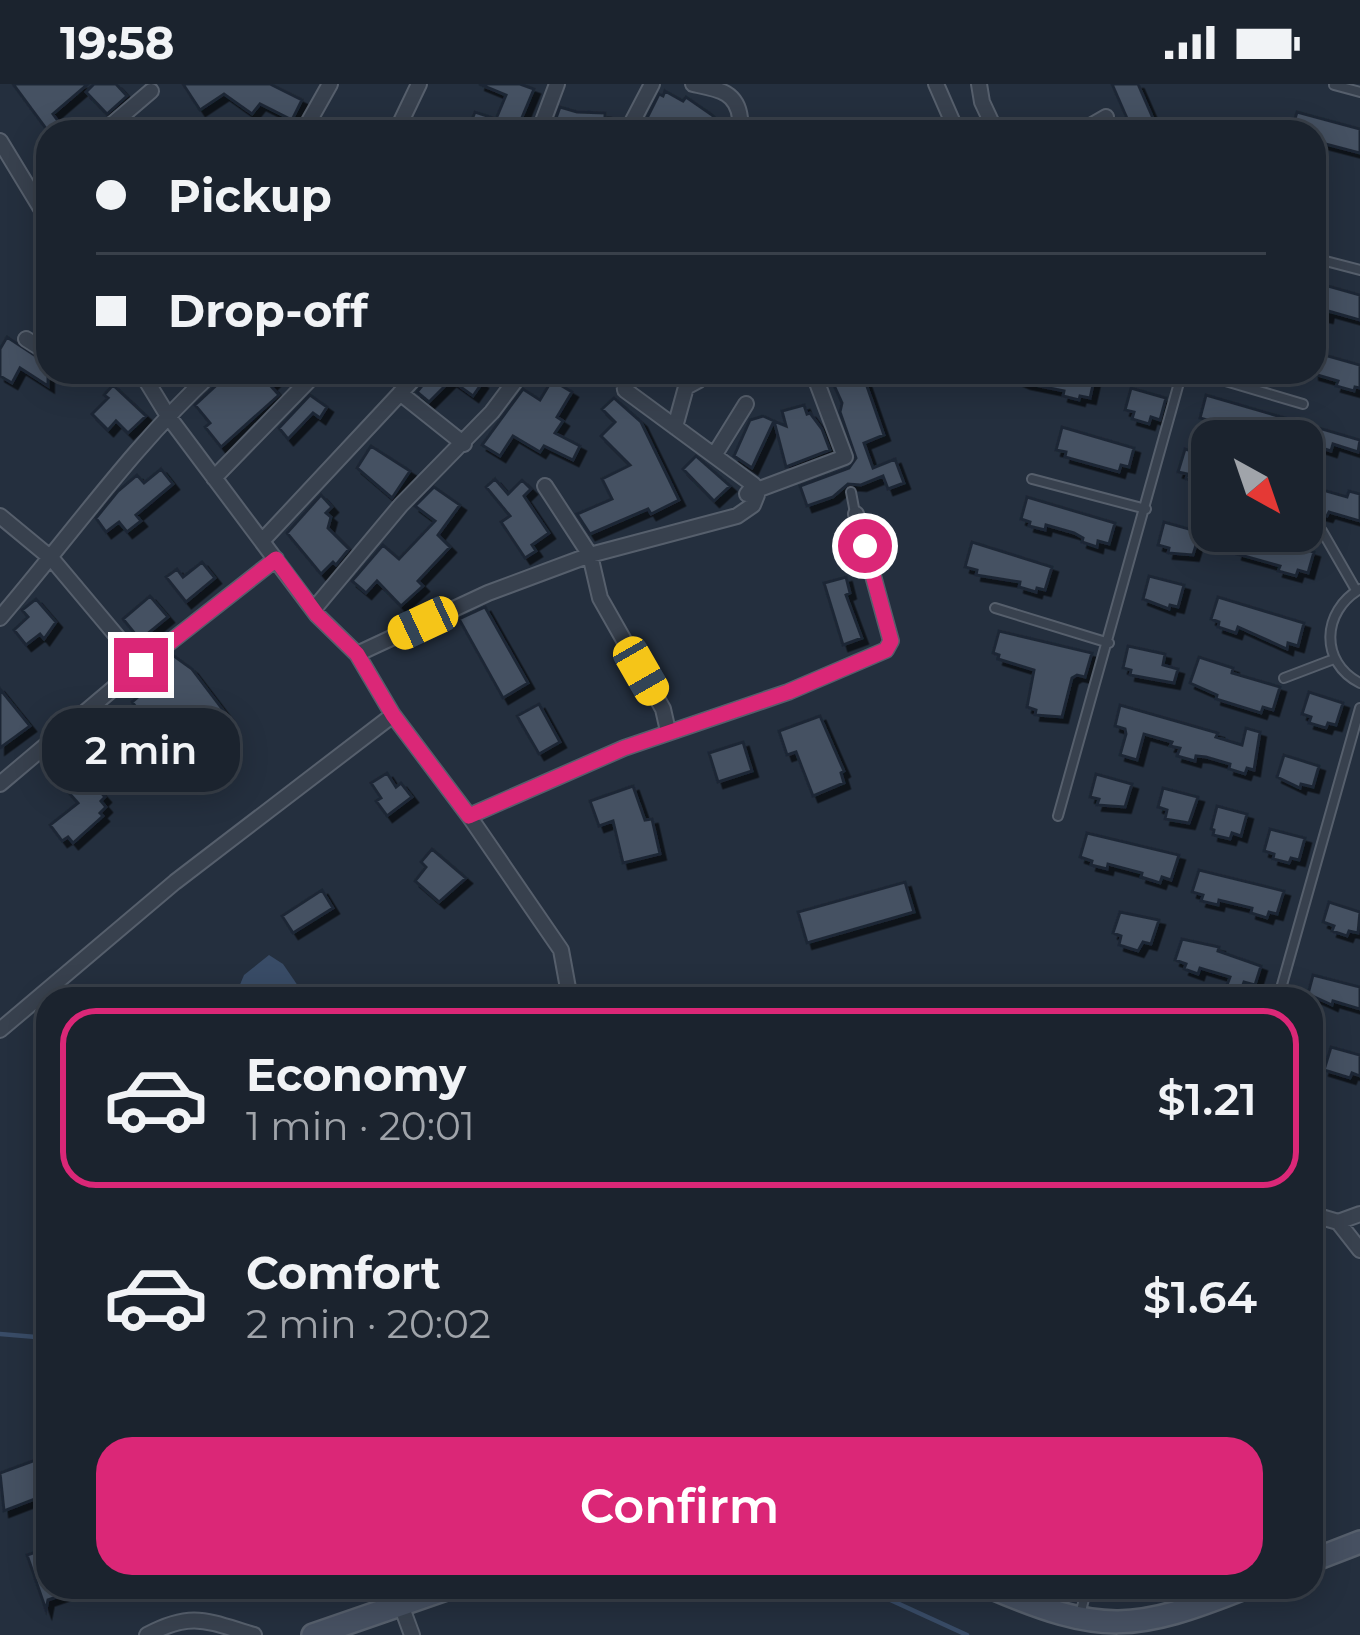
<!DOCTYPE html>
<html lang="en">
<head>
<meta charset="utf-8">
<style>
	:root { --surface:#1b232e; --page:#282f3a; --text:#f1f3f6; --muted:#a0a4aa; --line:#39404a; --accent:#db2777 }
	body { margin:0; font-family:Montserrat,sans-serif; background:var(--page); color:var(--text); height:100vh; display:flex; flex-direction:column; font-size:45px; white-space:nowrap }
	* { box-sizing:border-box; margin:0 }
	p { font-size:39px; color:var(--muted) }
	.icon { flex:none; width:66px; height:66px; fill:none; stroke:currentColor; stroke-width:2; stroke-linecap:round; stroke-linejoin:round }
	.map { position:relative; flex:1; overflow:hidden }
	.sheet { position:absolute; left:36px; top:903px; width:1287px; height:612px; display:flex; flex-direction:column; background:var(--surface); border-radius:36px; box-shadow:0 6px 30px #0003,0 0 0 3px var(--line) }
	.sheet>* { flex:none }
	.guide { position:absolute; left:36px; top:36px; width:1290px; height:264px; border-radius:36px; box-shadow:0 6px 30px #0003,0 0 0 3px var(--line); display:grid; align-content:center; height:264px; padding:0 60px; background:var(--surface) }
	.needle { width:78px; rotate:140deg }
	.fabs { position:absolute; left:1191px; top:336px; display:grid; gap:24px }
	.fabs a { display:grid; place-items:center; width:132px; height:132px; border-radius:24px; background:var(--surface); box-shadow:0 6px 30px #0003,0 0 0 3px var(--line); font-size:60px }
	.end { position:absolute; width:54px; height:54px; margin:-27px; border:15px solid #db2777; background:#fff; box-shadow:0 0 0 6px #fff }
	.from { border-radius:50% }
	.bubble { position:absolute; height:84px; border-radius:36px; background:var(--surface); box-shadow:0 6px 30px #0003,0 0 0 3px var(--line); font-size:39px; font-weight:600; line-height:84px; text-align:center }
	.car { position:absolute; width:36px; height:72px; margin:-36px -18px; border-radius:15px; box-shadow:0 0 9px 3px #0007; background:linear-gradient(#f5c518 24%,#345 0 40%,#f5c518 0 76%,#345 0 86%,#f5c518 0) }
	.guide b { display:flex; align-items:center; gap:42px; height:114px; font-size:45px }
	.guide b+b { border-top:3px solid var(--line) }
	.guide i { width:30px; height:30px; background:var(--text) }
	ul { padding:21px 0 0; list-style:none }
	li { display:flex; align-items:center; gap:36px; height:180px; margin:0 24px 18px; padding:0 36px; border:6px solid transparent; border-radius:36px }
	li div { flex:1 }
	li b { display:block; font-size:45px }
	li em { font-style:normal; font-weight:600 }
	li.active { border-color:var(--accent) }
	li>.icon { width:108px; height:108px; stroke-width:1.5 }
	.button { display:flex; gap:24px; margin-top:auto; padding:24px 60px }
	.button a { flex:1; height:138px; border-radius:36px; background:var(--accent); color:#fff; font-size:48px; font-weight:600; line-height:138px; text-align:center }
	.status { display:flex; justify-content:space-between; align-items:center; height:84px; padding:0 60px; background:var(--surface); direction:ltr }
	.status svg { height:33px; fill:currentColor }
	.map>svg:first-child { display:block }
</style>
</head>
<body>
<div class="status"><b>19:58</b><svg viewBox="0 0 49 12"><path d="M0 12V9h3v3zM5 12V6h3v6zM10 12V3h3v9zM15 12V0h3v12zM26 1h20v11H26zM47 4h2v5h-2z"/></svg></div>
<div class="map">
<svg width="1360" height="1551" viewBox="0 0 1360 1551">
	<defs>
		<filter id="shadow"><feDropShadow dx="5.5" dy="5.5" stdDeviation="0" flood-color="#0009"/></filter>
	</defs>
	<rect width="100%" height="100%" fill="#242f3e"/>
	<!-- water -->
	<path fill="#394c67" d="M269 871 283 880 307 915H234L244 891Z"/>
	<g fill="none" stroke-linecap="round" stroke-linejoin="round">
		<!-- stream -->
		<path stroke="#394c67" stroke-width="4.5" d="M0 1250 48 1254
			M862 1503 967 1551"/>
	</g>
	<!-- building -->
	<path fill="#455162" stroke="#1f2835" stroke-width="3" filter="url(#shadow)" d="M13 0H88L53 30 58 37 47 46Z
		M94 0H116L127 12 107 30 86 8Z
		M183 0H270L302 16 292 36 260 20 252 30 224 10 200 26Z
		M479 0H520L534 5 518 43 527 48H467L475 28 496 35 506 11Z
		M1112 0H1138L1159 48H1133Z
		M665 7 683 17 686 13 712 31 724 43 723 48H681L666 37 663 43 656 39 650 48H640L659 10 663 12Z
		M560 23 577 28 605 29V48H551Z
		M1297 28 1360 45V69L1314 57V48H1291Z
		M1314 198 1360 211V236L1328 227 1327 233 1314 230Z
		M7 253 48 280V302L20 284 12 299 0 292V265Z
		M1314 268 1360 281V304L1355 303 1354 307 1336 302 1338 297 1314 290Z
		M224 288H283L270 301 279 311 221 363 205 343 210 339 195 321 224 294Z
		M433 288H467L482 299 473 312 451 296 429 318 417 308Z
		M828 288H862L884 351 864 359 873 384 895 375 904 399 888 405 883 392 861 401 848 400 833 413 807 422 800 402 849 384 856 374 840 328 842 319Z
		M1010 288H1081L1095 292 1090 314 1080 312 1079 316 1063 312 1064 307 1025 299 1009 292Z
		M552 296 572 308 557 333 563 337 555 349 580 362 573 376 544 362 540 368 513 352 500 372 482 361 523 305 540 316Z
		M113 301 146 332 128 349 116 337 108 346 92 330 108 314 104 311Z
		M1131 304 1166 314 1160 336 1151 333 1149 340 1132 335 1134 328 1125 326Z
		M310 311 327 323 320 334 313 329 288 355 279 344Z
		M1206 311 1360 356 1358 368 1333 360 1331 367 1315 362 1316 357 1293 350 1290 357H1279L1200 334Z
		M614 314 641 338 679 416 651 430 648 425 590 450 577 430 612 415 602 395 630 381 601 352 615 338 602 325Z
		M804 321 807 330 810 329 822 345 830 366 786 383 774 337 786 342 782 327Z
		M763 332 774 337 752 384 734 372 750 336Z
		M1062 343 1134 364 1129 383 1121 381 1119 388 1065 373 1066 368 1056 366Z
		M371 362 410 387 392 414 357 384Z
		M1185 365 1212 373V398L1186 395 1187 390 1178 388Z
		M696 372 730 402 714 417 683 385Z
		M161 385 173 400 136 431 141 437 127 448 119 438 106 448 96 434 118 407 137 391 144 399Z
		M495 395 508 410 522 396 531 405 524 412 549 449 532 461 536 467 525 474 501 438 510 432 486 403Z
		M1302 400 1347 413 1349 407 1360 410V437L1329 428 1327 432 1319 430 1318 434 1302 429Z
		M434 403 460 421 438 451 450 463 418 497 423 502 401 522 377 497 366 509 352 497 383 461 399 475 435 437 415 422Z
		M321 411 332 423 326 429 331 433 328 444 349 465 336 481 333 478 321 490 287 449Z
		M1027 413 1115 439 1109 460 1098 457 1097 463 1082 458 1083 454 1074 449 1046 441 1045 446 1029 442 1030 438 1021 435Z
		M1164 438 1200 448 1193 471 1168 469 1169 464 1158 461Z
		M1235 447H1273L1272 451 1288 456 1286 460 1314 468 1308 489 1298 486 1296 492 1278 487 1280 482 1237 470 1238 466 1229 463Z
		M972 458 1052 483 1045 506 1037 504 1036 508 1019 503 1020 498 976 491 977 486 965 483Z
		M202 478 215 494 186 518 166 493 177 485 183 493Z
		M1149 492 1184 501 1178 523 1170 521 1169 525 1143 515Z
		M846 493 850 509 846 511 862 554 843 561 824 499Z
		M150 512 168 533 140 556 123 535Z
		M1218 513 1304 539 1298 562 1288 559 1287 565 1238 543 1236 549 1218 543 1219 538 1211 535Z
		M36 515 56 538 44 555 40 550 26 561 14 546 28 533 22 526Z
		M485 523 528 599 503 614 459 535Z
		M999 547 1092 569 1085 593 1077 591 1072 594 1062 633 1035 631 1036 626 1027 623 1034 586 998 575 999 571 993 569Z
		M1128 562 1165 570 1163 581 1178 585 1174 599 1130 591 1131 586 1123 584Z
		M174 572 192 585 227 631 210 646 200 634 195 638 189 631 163 653 156 645 129 668 110 645 136 623 132 618 163 591 158 586Z
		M1199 573 1233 584 1232 589 1280 603 1273 626 1263 623 1261 629 1216 615 1217 611 1190 599Z
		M0 605 30 642 0 664Z
		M1309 608 1343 619 1336 641 1328 639 1326 644 1309 639 1311 633 1302 630Z
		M539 620 560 658 539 670 517 632Z
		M1120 621 1218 649 1216 653 1242 661 1246 644 1260 648 1254 686 1247 684 1245 690 1229 685 1230 680 1206 673 1196 672 1195 677 1177 672 1180 664 1170 662 1172 658 1144 650 1137 676 1120 671 1126 650 1125 645 1115 642Z
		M820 632 844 687 841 689 844 699 813 712 796 668 787 671 779 647Z
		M743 658 752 687 718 698 709 669Z
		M65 668 105 713 101 717 106 723 100 729 103 732 73 759 68 753 62 757 50 741 78 719 46 683Z
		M1284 671 1319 682 1313 703 1301 700 1300 704 1277 693Z
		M387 689 396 703 401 699 412 713 387 732 376 717 381 714 371 699Z
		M1096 690 1132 700 1125 723 1097 721 1099 715 1090 713Z
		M633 702 645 736 652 735 660 770 623 779 613 737 599 742 590 717Z
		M1163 704 1198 713 1189 739 1165 735 1167 726 1158 723Z
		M1217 722 1247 730 1241 752 1232 749 1230 755 1213 751 1214 746 1211 745Z
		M1270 745 1305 754 1299 776 1291 774 1289 779 1273 775 1274 770 1264 767Z
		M1087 749 1179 771 1171 796 1162 793 1160 799 1141 793 1142 789 1108 780 1107 785 1091 781 1092 777 1080 773Z
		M432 765 466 794 439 818 415 797 426 783 421 778Z
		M1199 786 1284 807 1277 830 1269 828 1267 834 1251 829 1252 824 1219 816 1218 821 1201 817 1203 811 1192 808Z
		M905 798 914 828 807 859 798 828Z
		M322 806 333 824 293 849 282 832Z
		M1329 818 1360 828 1358 849 1349 847 1347 852 1332 847 1334 842 1323 838Z
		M1120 828 1159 836 1151 860 1143 858 1138 867 1119 861 1121 852 1113 849Z
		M1182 855 1219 863 1218 867 1261 882 1255 901 1244 898 1241 906 1227 901 1230 893 1200 884 1198 890 1184 885 1186 880 1175 876Z
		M1313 891 1360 903V925L1333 917 1332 921 1308 910Z
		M1331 963 1360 971V992L1352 989 1350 994 1324 986Z
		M41 1374 48 1392V1410L4 1427 0 1389Z
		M48 1464V1503L80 1505 48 1516 46 1526 27 1471Z"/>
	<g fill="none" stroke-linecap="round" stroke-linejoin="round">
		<!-- lane casing -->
		<g stroke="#565f6c" stroke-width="12">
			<path id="lane" d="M1334 1 1360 8
				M1314 174 1360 186
				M1149 288 1180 296
				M1195 288 1303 320
				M1032 395 1146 425
				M851 408 855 429
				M1304 441 1322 447 1356 506
				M1360 505C1322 527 1319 578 1360 599
				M995 524 1109 559
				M1284 594 1334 575
				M1058 732 1182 288
				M1153 908 1202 915
				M1278 915 1360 624
				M1080 1531 1087 1503"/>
		</g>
		<!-- street casing -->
		<g stroke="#565f6c" stroke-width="18">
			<path id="street" d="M693 0C717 5 737 7 740 34L734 48
				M936 0 957 48
				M979 0 982 18 996 48
				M103 48 151 7
				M303 48 330 0
				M396 48 419 0
				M539 48 557 0
				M627 48 652 0
				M1080 48 1106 33
				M0 57 48 136
				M26 255 48 269
				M141 288 168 332 317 531 357 570 393 631 469 732 561 866 570 915
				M400 309 464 360
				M675 343 686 303 699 296 704 288
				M715 370 746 320
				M214 394 317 288
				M545 402 590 471 600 514 663 625 668 647
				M749 409 845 373 813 288
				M0 432 52 475 141 581
				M263 456 420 288
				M314 525 401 421 492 328 522 288
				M0 534C71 451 133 362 213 288
				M357 570 488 509 590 471 737 432 753 421 757 411 747 410 754 401 625 306 624 297 604 288
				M0 700 141 581 276 475
				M469 732 624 664 788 608 886 566 891 557 856 430
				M0 946 175 798 393 631
				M1311 1130 1338 1138 1360 1130
				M1338 1138 1360 1166
				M401 1521 412 1551
				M147 1551C192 1527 207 1537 254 1551"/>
		</g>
		<!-- secondary casing -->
		<g stroke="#565f6c" stroke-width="26">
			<path id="secondary" d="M1311 1477 1360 1458
				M990 1503C1102 1551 1134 1548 1247 1503
				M313 1551 452 1503"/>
		</g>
		<!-- lane -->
		<use href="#lane" stroke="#38414e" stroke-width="8"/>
		<!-- street -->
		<use href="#street" stroke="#38414e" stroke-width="14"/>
		<!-- secondary -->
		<use href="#secondary" stroke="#465061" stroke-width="21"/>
	</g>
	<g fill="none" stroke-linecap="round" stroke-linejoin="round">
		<!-- route -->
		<path stroke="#db2777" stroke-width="15" d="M141 581 276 475 317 531 357 570 393 631 469 732 624 664 788 608 886 566 891 557 865 462"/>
	</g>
</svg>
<div class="fabs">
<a><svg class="needle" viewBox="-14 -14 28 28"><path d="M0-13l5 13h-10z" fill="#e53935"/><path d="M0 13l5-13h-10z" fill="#a0a4aa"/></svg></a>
</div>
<i class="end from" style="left:865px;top:462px"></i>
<i class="end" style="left:141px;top:581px"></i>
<div class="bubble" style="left:42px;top:624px;width:198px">2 min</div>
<i class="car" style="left:423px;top:539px;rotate:245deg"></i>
<i class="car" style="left:641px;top:587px;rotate:150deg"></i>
<div class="guide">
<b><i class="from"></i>Pickup</b>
<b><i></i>Drop-off</b>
</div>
<section class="sheet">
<ul>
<li class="active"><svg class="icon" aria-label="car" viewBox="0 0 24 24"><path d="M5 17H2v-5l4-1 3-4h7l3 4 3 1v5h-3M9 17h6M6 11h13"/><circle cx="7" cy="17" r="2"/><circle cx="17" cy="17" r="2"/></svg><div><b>Economy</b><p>1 min · 20:01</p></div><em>$1.21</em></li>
<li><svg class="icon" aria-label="car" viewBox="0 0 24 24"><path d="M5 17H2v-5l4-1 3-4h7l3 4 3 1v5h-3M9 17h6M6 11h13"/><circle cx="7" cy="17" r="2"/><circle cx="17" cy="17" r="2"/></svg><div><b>Comfort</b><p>2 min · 20:02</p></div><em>$1.64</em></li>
</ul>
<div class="button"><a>Confirm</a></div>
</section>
</div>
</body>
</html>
